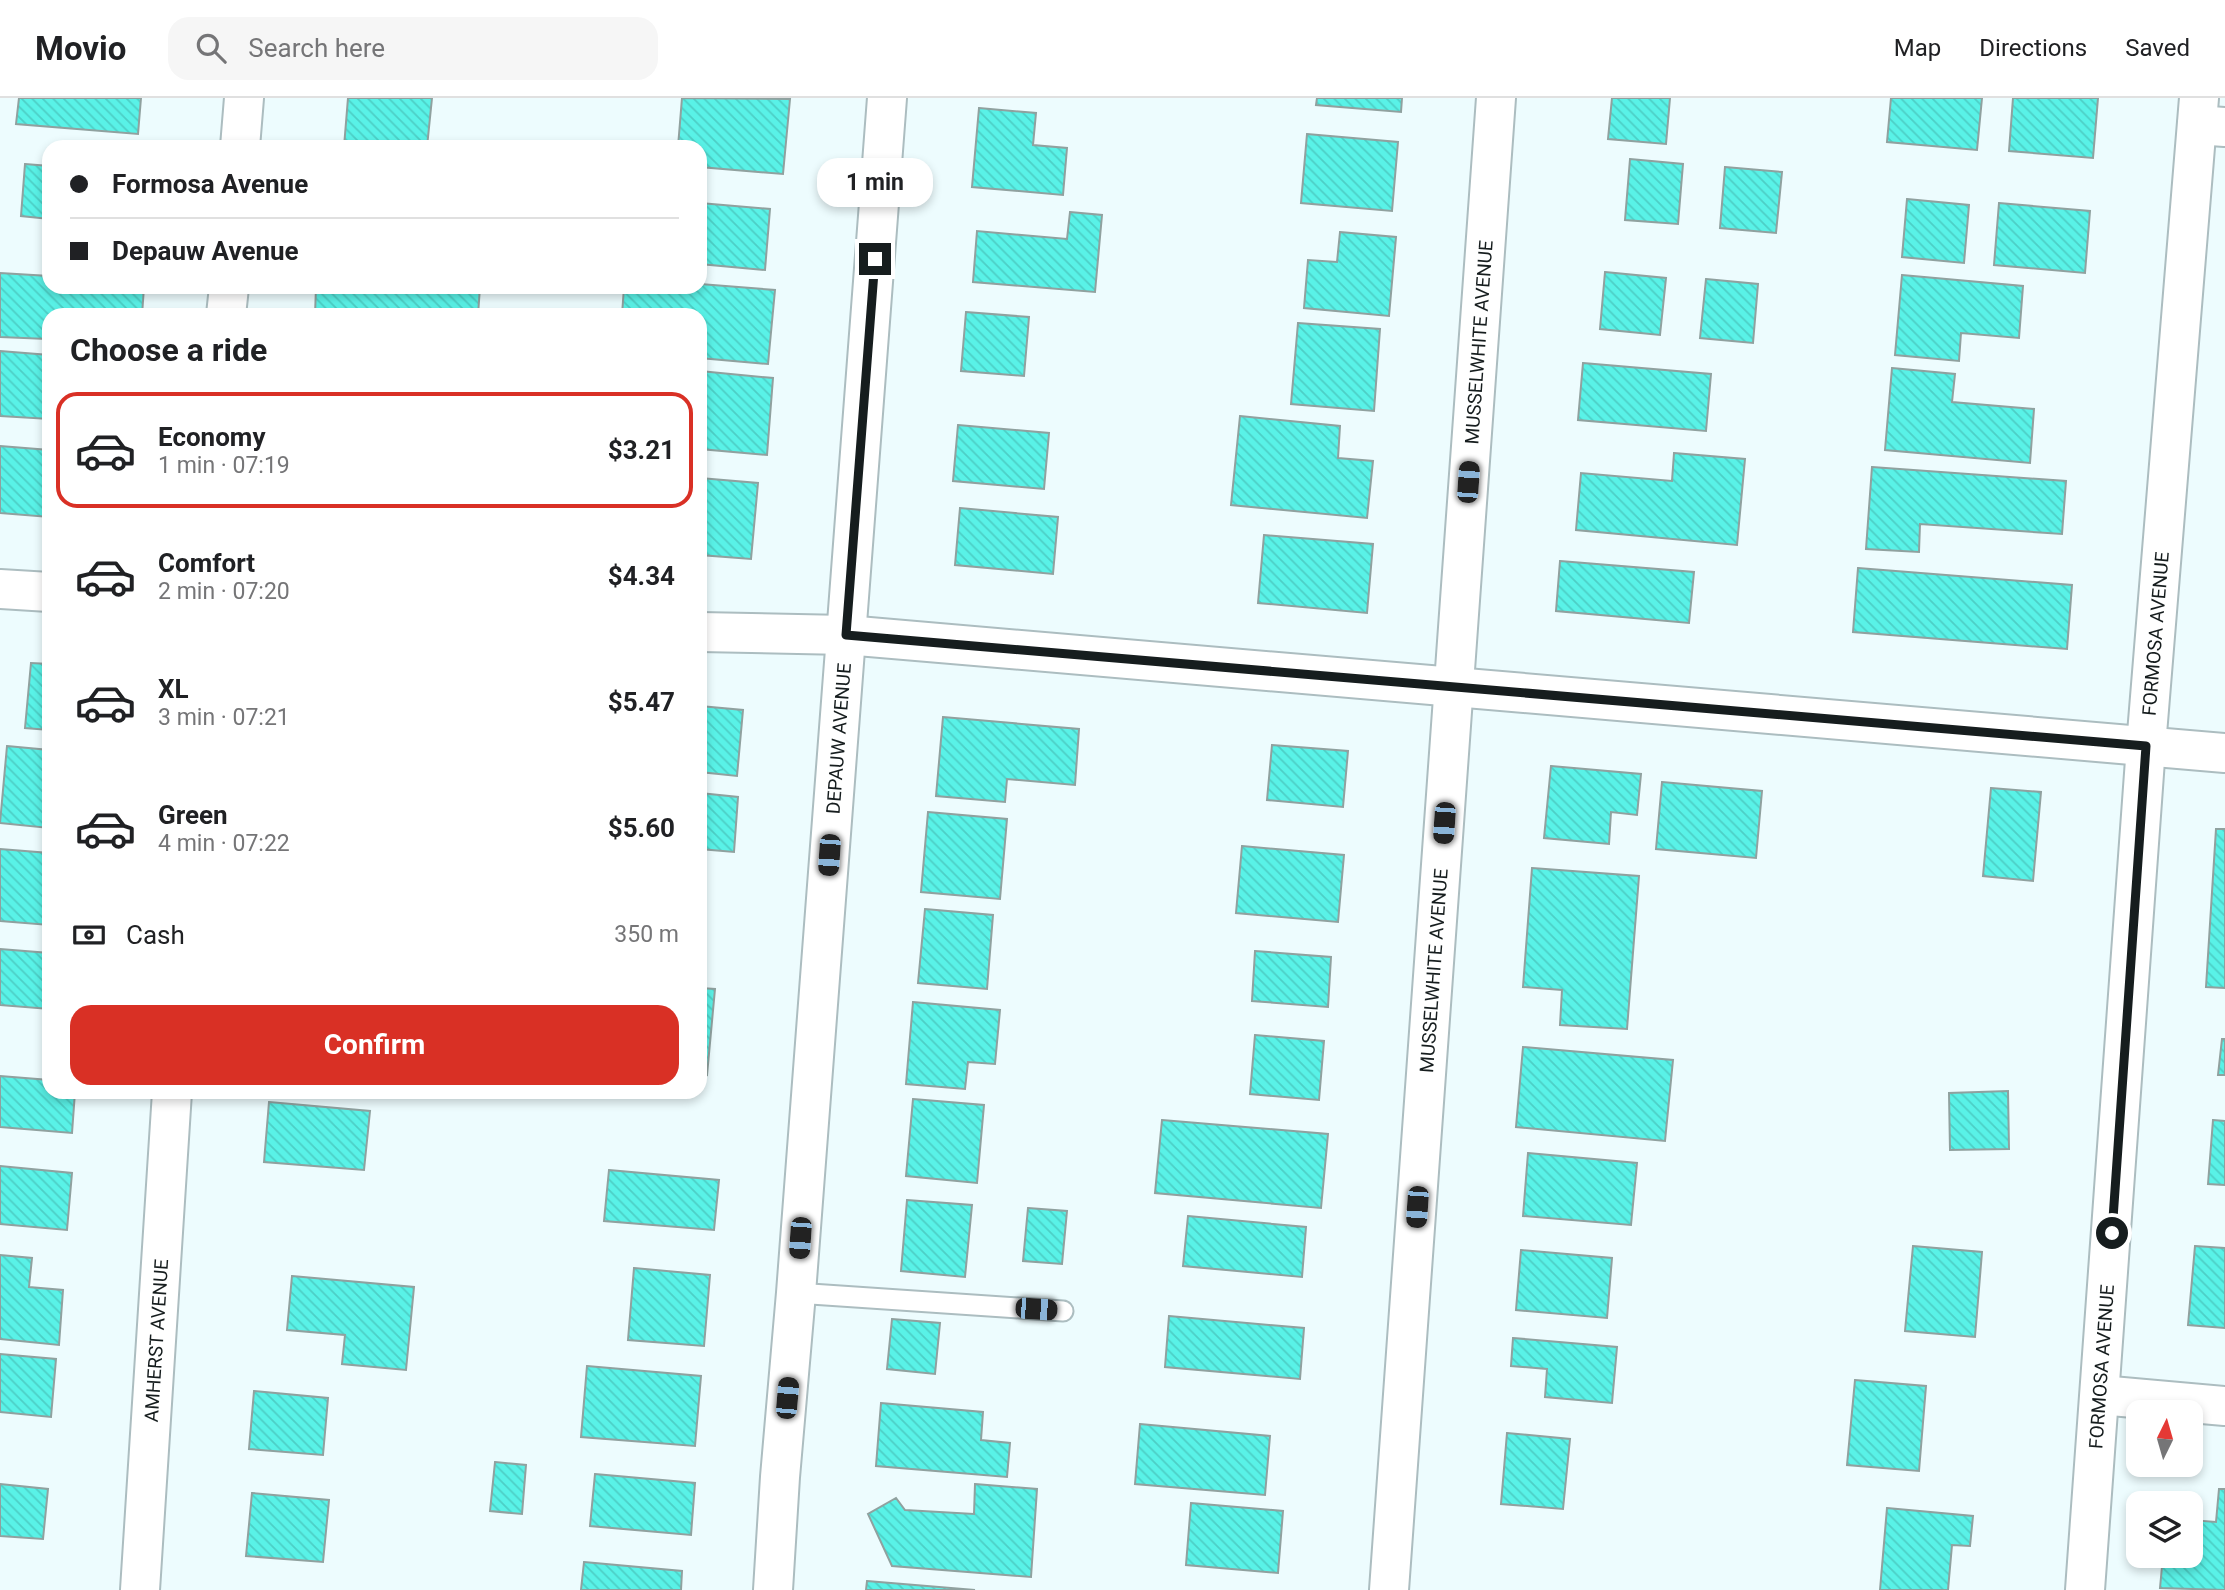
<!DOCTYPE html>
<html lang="en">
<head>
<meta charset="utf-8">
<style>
	:root { --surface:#fff; --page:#f6f6f6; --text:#202124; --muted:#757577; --line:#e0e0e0; --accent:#d93025 }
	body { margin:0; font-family:Roboto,sans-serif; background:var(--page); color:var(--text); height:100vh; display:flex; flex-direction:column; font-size:26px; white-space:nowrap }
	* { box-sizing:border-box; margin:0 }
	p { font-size:23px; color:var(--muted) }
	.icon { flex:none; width:38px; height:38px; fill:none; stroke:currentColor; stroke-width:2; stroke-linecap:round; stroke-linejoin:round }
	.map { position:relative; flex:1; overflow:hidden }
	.side { position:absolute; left:42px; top:210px; width:665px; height:791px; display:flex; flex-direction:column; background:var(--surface); border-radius:21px; box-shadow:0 4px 10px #0003 }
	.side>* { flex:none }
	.top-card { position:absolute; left:42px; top:42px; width:665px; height:154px; border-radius:21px; box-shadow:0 4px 10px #0003; display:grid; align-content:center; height:154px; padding:0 28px; background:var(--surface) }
	.needle { width:46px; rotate:5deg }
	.fabs { position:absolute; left:2126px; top:1302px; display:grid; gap:14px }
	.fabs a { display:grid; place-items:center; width:77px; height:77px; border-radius:14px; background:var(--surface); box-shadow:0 4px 10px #0003; font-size:35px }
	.end { position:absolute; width:32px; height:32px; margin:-16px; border:9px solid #161d1e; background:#fff; box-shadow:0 0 0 4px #fff }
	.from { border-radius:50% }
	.bubble { position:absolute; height:49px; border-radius:21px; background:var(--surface); box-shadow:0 4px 10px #0003; font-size:23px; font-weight:700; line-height:49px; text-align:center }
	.car { position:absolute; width:21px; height:42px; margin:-21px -10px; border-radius:9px; box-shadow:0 0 5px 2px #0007; background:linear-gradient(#222 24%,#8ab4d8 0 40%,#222 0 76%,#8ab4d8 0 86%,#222 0) }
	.top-card b { display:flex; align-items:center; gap:24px; height:66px; font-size:26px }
	.top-card b+b { border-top:2px solid var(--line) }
	.top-card i { width:18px; height:18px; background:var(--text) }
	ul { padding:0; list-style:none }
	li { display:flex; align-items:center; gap:21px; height:116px; margin:0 14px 10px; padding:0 14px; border:4px solid transparent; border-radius:21px }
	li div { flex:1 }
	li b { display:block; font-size:26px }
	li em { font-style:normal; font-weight:700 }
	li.selected { border-color:var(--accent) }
	li>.icon { width:63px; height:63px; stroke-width:1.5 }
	h2 { padding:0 28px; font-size:32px; line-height:84px }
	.pay { display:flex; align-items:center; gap:18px; height:77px; padding:0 28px; font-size:26px }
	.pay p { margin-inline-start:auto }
	.cta { display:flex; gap:14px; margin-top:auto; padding:14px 28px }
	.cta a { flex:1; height:80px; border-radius:21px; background:var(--accent); color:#fff; font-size:28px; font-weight:700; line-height:80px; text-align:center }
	header { display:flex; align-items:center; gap:42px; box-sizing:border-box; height:98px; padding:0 35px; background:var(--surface); border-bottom:2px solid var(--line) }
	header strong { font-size:33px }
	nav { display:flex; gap:38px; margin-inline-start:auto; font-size:24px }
	.search { width:490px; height:63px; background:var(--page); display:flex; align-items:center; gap:18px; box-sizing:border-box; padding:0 24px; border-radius:21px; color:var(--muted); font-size:26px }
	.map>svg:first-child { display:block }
</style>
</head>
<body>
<header>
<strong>Movio</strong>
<div class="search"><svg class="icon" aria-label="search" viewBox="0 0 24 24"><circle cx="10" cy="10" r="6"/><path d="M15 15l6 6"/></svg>Search here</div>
<nav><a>Map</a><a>Directions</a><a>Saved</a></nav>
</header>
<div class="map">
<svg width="2225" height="1492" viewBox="0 0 2225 1492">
	<defs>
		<pattern id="building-back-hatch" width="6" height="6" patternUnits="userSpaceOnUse" patternTransform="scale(1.75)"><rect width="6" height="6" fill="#59f2e7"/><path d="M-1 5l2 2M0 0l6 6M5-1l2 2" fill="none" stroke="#4dcfc6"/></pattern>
	</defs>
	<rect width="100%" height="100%" fill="#edfcfe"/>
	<!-- building -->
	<path fill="url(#building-back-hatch)" stroke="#90a19f" stroke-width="2" d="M19 0H141L138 36 16 26Z
		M348 0H432L427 49H344Z
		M682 0 790 1 783 76 700 69V49H678Z
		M1317 0H1402L1401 14 1316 7Z
		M1612 0H1670L1666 46 1608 41Z
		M1891 0H1982L1977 52 1887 44Z
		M2013 0H2098L2093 60 2009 53Z
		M979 10 1036 15 1033 47 1067 50 1063 97 972 89Z
		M1307 36 1398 44 1392 113 1301 105Z
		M1630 61 1683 66 1678 126 1625 122Z
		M25 66 49 68V121L21 118Z
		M1725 69 1782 74 1776 135 1720 130Z
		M1907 101 1969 107 1964 165 1902 159Z
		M700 105 770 111 765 172 700 166Z
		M1999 105 2090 113 2085 175 1994 167Z
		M1070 114 1102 117 1095 194 973 184 977 133 1067 141Z
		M1340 134 1396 139 1389 218 1304 210 1308 162 1337 164Z
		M1605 174 1666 180 1660 237 1600 231Z
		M0 175 49 178V189H144L142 217H49L47 241 0 239Z
		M1902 177 2023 188 2019 240 1961 235 1959 263 1895 257Z
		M1706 181 1758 186 1753 245 1700 240Z
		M700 186 775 192 768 266 700 260V217H622L624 189H700Z
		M316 189H480L478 217H315Z
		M966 214 1029 219 1024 278 961 273Z
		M1298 225 1380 231 1374 313 1291 306Z
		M0 253 49 257V321L0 318Z
		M1583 265 1711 276 1706 333 1578 322Z
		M1892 270 1955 276 1952 304 2034 311 2030 365 1885 352Z
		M700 273 773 280 767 357 700 351Z
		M1240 318 1340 328 1338 360 1373 363 1367 420 1231 407Z
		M958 327 1049 335 1044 391 953 383Z
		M0 348 49 352V419L0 415Z
		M1674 355 1745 361 1737 447 1576 432 1581 375 1672 383Z
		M1872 369 2066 383 2062 436 1920 426 1919 454 1866 451Z
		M700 380 758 385 751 461 700 457Z
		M960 410 1058 419 1053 476 955 467Z
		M1264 437 1373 446 1367 515 1258 505Z
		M1560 463 1694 474 1689 525 1556 513Z
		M1858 470 2072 487 2067 551 1853 534Z
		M31 565 49 566V632L25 630Z
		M700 608 743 612 737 678 700 674Z
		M943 619 1079 631 1075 687 1007 681 1005 704 936 698Z
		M1272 647 1348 653 1343 709 1267 702Z
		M7 648 49 652V730L0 725Z
		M1551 668 1641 676 1637 717 1611 714 1609 746 1544 740Z
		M1662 684 1762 693 1756 760 1656 751Z
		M1991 690 2041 694 2033 783 1983 778Z
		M700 695 738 699 734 754 700 751Z
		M928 714 1007 721 1000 801 921 794Z
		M2216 731H2225V890L2206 889Z
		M1242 748 1344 757 1338 824 1236 815Z
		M0 751 49 755V827L0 823Z
		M1532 770 1639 778 1627 931 1560 927 1562 892 1523 889Z
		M925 811 993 817 987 891 918 885Z
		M0 851 49 855V911L0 907Z
		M1255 853 1331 859 1328 909 1252 903Z
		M700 890 715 891 707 977 700 976Z
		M913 904 1000 912 995 966 968 964 965 991 906 986Z
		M1255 937 1324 943 1319 1002 1250 996Z
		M2222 941H2225V977H2218Z
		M1523 949 1673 962 1665 1043 1516 1029Z
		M0 978 49 982V994H75L72 1035 0 1029Z
		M2008 993 2009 1051 1950 1052 1949 995Z
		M913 1001 984 1007 977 1085 906 1078Z
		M269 1004 370 1013 364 1072 264 1064Z
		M1162 1022 1328 1036 1321 1110 1155 1095Z
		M2213 1022 2225 1023V1087L2208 1086Z
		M1528 1055 1637 1065 1631 1127 1523 1118Z
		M0 1068 72 1075 67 1132 0 1126Z
		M609 1072 719 1082 714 1132 604 1123Z
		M907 1102 972 1107 965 1179 901 1173Z
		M1028 1110 1067 1113 1062 1166 1023 1163Z
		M1188 1118 1306 1129 1302 1179 1183 1168Z
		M1913 1148 1982 1154 1975 1239 1905 1233Z
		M2195 1148 2225 1150V1230L2188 1227Z
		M1521 1152 1612 1160 1607 1220 1516 1212Z
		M0 1157 32 1160 29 1189 63 1192 59 1247 0 1241Z
		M634 1170 710 1177 704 1248 628 1242Z
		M292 1178 414 1189 406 1272 342 1266 345 1237 287 1232Z
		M1169 1218 1304 1230 1300 1281 1165 1269Z
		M892 1221 940 1225 935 1276 887 1271Z
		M1513 1240 1617 1249 1612 1305 1545 1299 1547 1271 1511 1268Z
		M0 1256 56 1261 51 1319 0 1314Z
		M587 1268 701 1278 695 1348 581 1339Z
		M1855 1282 1926 1288 1919 1373 1847 1367Z
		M254 1293 328 1300 323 1357 249 1351Z
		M881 1305 983 1314 981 1342 1010 1345 1007 1379 876 1368Z
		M1140 1326 1270 1338 1265 1397 1135 1386Z
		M1507 1335 1570 1341 1563 1411 1501 1406Z
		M495 1364 526 1367 522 1416 490 1413Z
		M595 1376 695 1385 691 1437 590 1428Z
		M0 1386 48 1391 43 1441 0 1438Z
		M975 1386 1037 1391 1031 1479 892 1468 868 1416 896 1400 905 1412 974 1416Z
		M2219 1391H2225V1492L2160 1490 2163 1458H2191V1422L2216 1424Z
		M252 1395 329 1402 323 1464 246 1458Z
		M1191 1405 1283 1413 1278 1475 1186 1467Z
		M1887 1410 1973 1418 1970 1448 1952 1447 1948 1492H1880Z
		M584 1464 682 1473 681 1492H581Z
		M867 1483 975 1492H866Z"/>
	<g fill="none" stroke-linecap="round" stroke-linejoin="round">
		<!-- lane casing -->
		<g stroke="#acbdc0" stroke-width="23">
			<path id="lane" d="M796 1195 1063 1213"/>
		</g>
		<!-- street casing -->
		<g stroke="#acbdc0" stroke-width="42">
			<g id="street">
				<path d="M2197 27 2225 29"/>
				<path d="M240 49 244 0"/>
				<path d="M226 217 229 189"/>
				<path d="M0 491 49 494"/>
				<path d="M700 534 846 537 2225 655"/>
				<path d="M2100 1297 2225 1308"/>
				<path id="s1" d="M140 1492 172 994"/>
				<path id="s2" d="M773 1492 780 1379 796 1195 887 0"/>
				<path id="s3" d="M1389 1492 1496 0"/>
			</g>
		</g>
		<!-- secondary casing -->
		<g stroke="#acbdc0" stroke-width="42">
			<g id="secondary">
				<path id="s4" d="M2085 1492 2146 648 2199 0"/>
			</g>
		</g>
		<!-- lane -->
		<use href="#lane" stroke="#fff" stroke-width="19"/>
		<!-- street -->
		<use href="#street" stroke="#fff" stroke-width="38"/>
		<!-- secondary -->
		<use href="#secondary" stroke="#fff" stroke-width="38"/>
	</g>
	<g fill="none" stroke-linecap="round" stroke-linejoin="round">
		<!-- route -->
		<path stroke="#161d1e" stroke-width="9" d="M875 161 846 537 2146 648 2112 1135"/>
	</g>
	<g text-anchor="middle" stroke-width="7" stroke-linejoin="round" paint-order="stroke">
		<!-- street labels -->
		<g font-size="19" fill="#161d1e" stroke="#fff">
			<text dy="7" stroke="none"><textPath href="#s3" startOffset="1251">MUSSELWHITE AVENUE</textPath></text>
			<text dy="7" stroke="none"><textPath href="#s4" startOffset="959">FORMOSA AVENUE</textPath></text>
			<text dy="7" stroke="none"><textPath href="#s2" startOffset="854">DEPAUW AVENUE</textPath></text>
			<text dy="7" stroke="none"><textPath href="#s3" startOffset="621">MUSSELWHITE AVENUE</textPath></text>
			<text dy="7" stroke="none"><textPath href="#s1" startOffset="250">AMHERST AVENUE</textPath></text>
			<text dy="7" stroke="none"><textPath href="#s4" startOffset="224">FORMOSA AVENUE</textPath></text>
		</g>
	</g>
</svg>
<div class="fabs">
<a><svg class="needle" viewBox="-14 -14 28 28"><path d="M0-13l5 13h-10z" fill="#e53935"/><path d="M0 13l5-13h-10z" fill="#757577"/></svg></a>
<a><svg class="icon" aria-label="layers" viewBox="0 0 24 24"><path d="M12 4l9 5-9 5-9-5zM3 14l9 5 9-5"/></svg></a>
</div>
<i class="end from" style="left:2112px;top:1135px"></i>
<i class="end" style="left:875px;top:161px"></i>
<div class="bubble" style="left:817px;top:60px;width:116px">1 min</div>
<i class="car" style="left:1468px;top:384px;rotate:4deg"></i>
<i class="car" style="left:1444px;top:725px;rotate:184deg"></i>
<i class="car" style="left:829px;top:757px;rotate:184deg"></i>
<i class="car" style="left:1417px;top:1109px;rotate:184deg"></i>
<i class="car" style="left:800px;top:1140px;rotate:184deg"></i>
<i class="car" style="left:1036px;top:1211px;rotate:94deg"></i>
<i class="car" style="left:787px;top:1300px;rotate:5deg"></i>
<div class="top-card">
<b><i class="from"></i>Formosa Avenue</b>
<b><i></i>Depauw Avenue</b>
</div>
<section class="side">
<h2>Choose a ride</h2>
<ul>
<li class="selected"><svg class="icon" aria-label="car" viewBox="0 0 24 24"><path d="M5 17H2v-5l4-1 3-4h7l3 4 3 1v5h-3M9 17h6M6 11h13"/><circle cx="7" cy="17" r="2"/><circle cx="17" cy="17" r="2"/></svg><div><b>Economy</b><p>1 min · 07:19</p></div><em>$3.21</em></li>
<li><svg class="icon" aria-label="car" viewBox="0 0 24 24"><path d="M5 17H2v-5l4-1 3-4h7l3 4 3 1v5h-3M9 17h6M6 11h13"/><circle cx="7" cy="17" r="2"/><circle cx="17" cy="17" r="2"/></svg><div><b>Comfort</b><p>2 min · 07:20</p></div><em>$4.34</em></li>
<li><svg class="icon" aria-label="car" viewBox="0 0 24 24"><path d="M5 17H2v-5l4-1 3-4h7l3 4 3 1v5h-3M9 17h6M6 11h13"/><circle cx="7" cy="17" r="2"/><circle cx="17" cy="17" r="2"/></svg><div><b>XL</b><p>3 min · 07:21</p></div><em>$5.47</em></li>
<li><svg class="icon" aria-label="car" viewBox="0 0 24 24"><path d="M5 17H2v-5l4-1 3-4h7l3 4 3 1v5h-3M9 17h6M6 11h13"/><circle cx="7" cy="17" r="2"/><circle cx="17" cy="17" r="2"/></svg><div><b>Green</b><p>4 min · 07:22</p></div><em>$5.60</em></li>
</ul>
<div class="pay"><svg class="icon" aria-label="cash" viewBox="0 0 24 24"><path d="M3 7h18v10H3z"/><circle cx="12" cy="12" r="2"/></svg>Cash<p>350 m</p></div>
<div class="cta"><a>Confirm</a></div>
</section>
</div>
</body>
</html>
